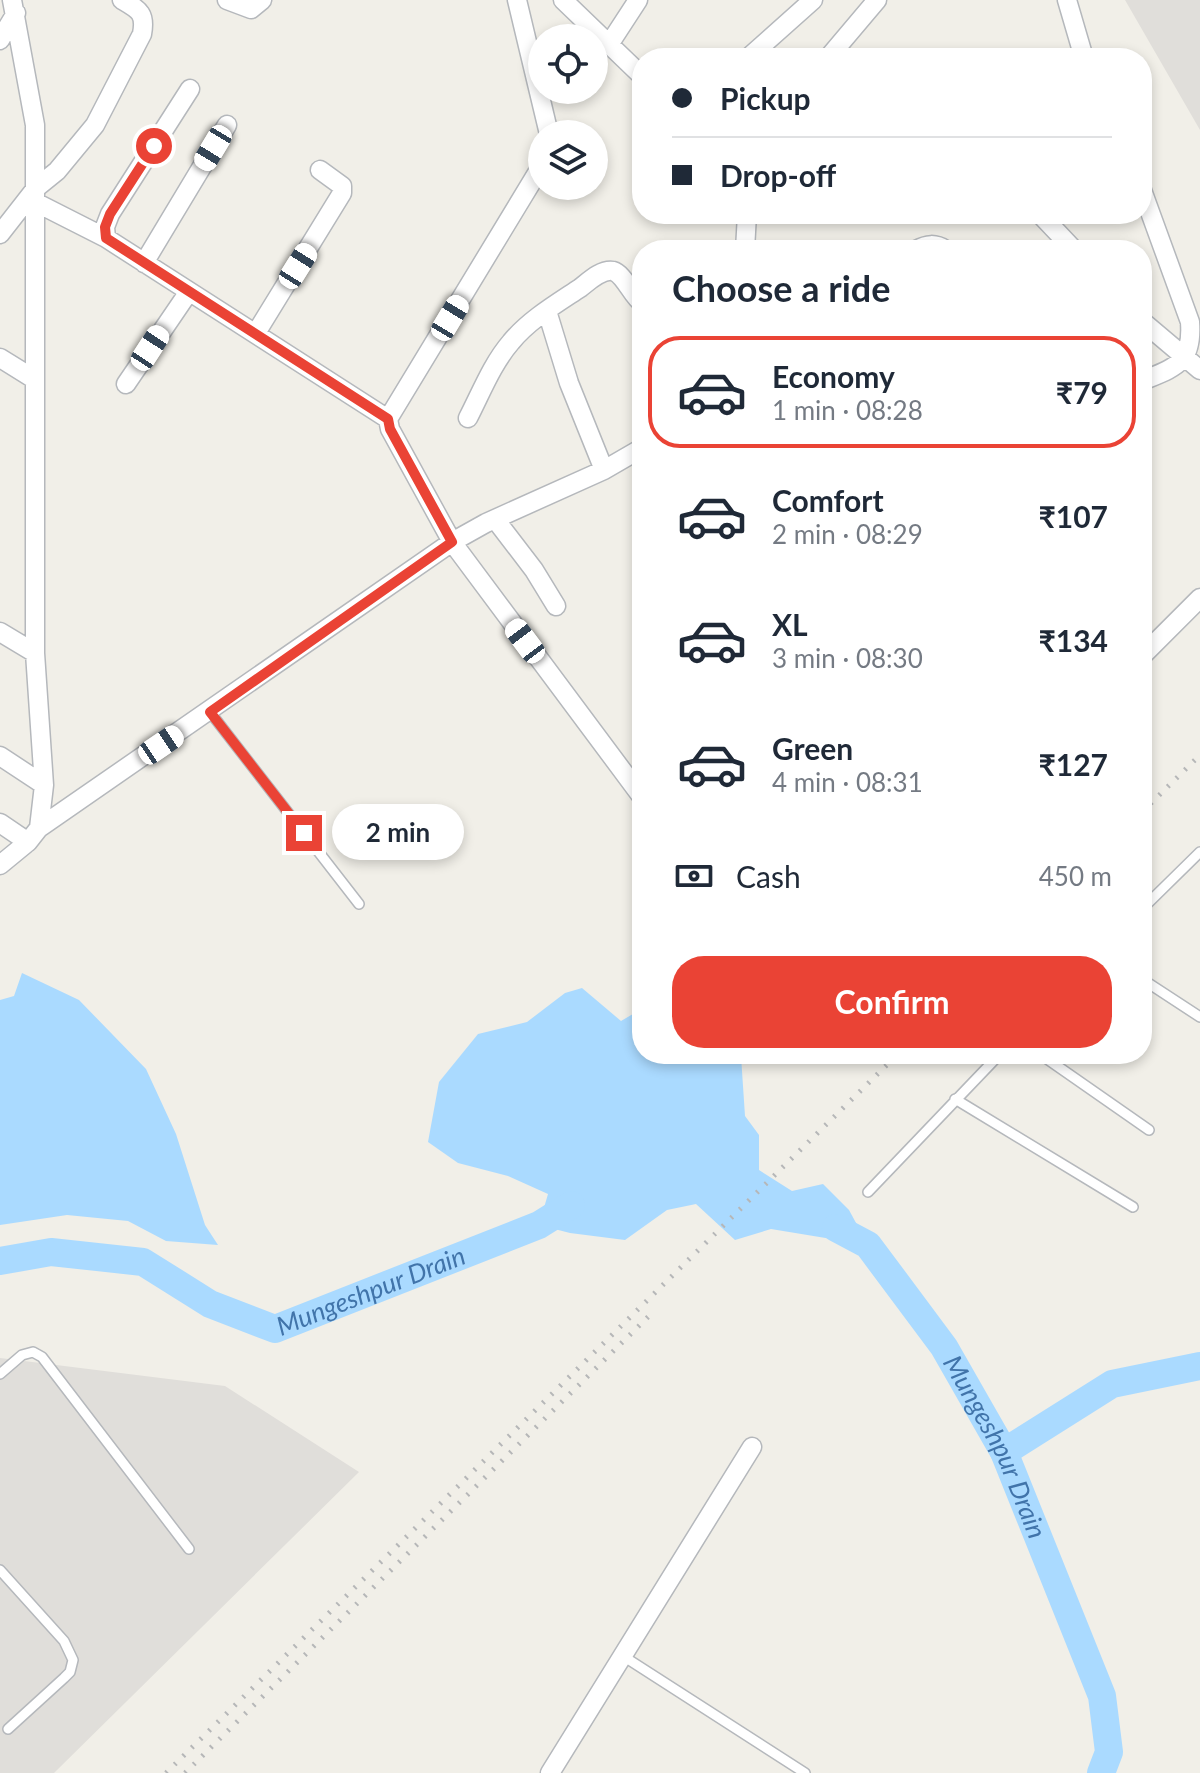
<!DOCTYPE html>
<html lang="en">
<head>
<meta charset="utf-8">
<style>
	:root { --surface:#fff; --page:#f6f6f7; --text:#1f2937; --muted:#747a83; --line:#e0e1e3; --accent:#ea4335 }
	body { margin:0; font-family:Lato,sans-serif; background:var(--page); color:var(--text); height:100vh; display:flex; flex-direction:column; font-size:30px; white-space:nowrap }
	* { box-sizing:border-box; margin:0 }
	p { font-size:26px; color:var(--muted) }
	.icon { flex:none; width:44px; height:44px; fill:none; stroke:currentColor; stroke-width:2; stroke-linecap:round; stroke-linejoin:round }
	.map { position:relative; flex:1; overflow:hidden }
	.drawer { position:absolute; left:632px; top:240px; width:520px; height:824px; display:flex; flex-direction:column; background:var(--surface); border-radius:32px; box-shadow:0 4px 12px #0003 }
	.drawer>* { flex:none }
	.top-card { position:absolute; left:632px; top:48px; width:520px; height:176px; border-radius:32px; box-shadow:0 4px 12px #0003; display:grid; align-content:center; height:176px; padding:0 40px; background:var(--surface) }
	.controls { position:absolute; left:528px; top:24px; display:grid; gap:16px }
	.controls a { display:grid; place-items:center; width:80px; height:80px; border-radius:50%; background:var(--surface); box-shadow:0 4px 12px #0003; font-size:40px }
	.end { position:absolute; width:36px; height:36px; margin:-18px; border:10px solid #ea4335; background:#fff; box-shadow:0 0 0 4px #fff }
	.from { border-radius:50% }
	.bubble { position:absolute; height:56px; border-radius:28px; background:var(--surface); box-shadow:0 4px 12px #0003; font-size:26px; font-weight:700; line-height:56px; text-align:center }
	.car { position:absolute; width:24px; height:48px; margin:-24px -12px; border-radius:10px; box-shadow:0 0 6px 2px #0007; background:linear-gradient(#fff 24%,#345 0 40%,#fff 0 76%,#345 0 86%,#fff 0) }
	.top-card b { display:flex; align-items:center; gap:28px; height:76px; font-size:30px }
	.top-card b+b { border-top:2px solid var(--line) }
	.top-card i { width:20px; height:20px; background:var(--text) }
	ul { padding:0; list-style:none }
	li { display:flex; align-items:center; gap:24px; height:112px; margin:0 16px 12px; padding:0 24px; border:4px solid transparent; border-radius:32px }
	li div { flex:1 }
	li b { display:block; font-size:30px }
	li em { font-style:normal; font-weight:700 }
	li.selected { border-color:var(--accent) }
	li>.icon { width:72px; height:72px; stroke-width:1.5 }
	h2 { padding:0 40px; font-size:36px; line-height:96px }
	.pay { display:flex; align-items:center; gap:20px; height:88px; padding:0 40px; font-size:30px }
	.pay p { margin-inline-start:auto }
	.action { display:flex; gap:16px; margin-top:auto; padding:16px 40px }
	.action a { flex:1; height:92px; border-radius:32px; background:var(--accent); color:#fff; font-size:32px; font-weight:700; line-height:92px; text-align:center }
	.map>svg:first-child { display:block }
</style>
</head>
<body>
<div class="map">
<svg width="1200" height="1773" viewBox="0 0 1200 1773">
	<rect width="100%" height="100%" fill="#f1efe8"/>
	<!-- industrial -->
	<path fill="#e0deda" d="M1125 0H1200V130Z
		M0 1358 225 1386 359 1472 54 1773H0Z"/>
	<!-- water -->
	<path fill="#aadaff" d="M640 972 642 1054H738L741 1056 745 1116 759 1135V1170L792 1191 823 1184 849 1210 868 1245 771 1229 735 1240 696 1204 667 1210 625 1240 570 1233 539 1225 548 1194 508 1176 458 1163 428 1142 439 1082 478 1034 527 1022 565 993 582 988 621 1021 638 1011Z
		M22 973 79 1000 146 1069 176 1134 205 1225 218 1245 166 1241 128 1221 67 1215 0 1225V1000L14 996Z"/>
	<g fill="none" stroke-linecap="round" stroke-linejoin="round">
		<!-- river -->
		<g stroke="#aadaff" stroke-width="28">
			<path id="s1" d="M836 1228 868 1245 944 1347 1004 1452 1102 1696 1109 1752 1101 1773"/>
			<path id="s2" d="M0 1261 51 1252 143 1262 210 1304 275 1329 539 1225 571 1205"/>
			<path d="M1004 1452 1112 1384 1200 1366"/>
		</g>
		<!-- lane casing -->
		<g stroke="#b5b8bc" stroke-width="12">
			<path id="lane" d="M210 712 359 904
				M1142 909 1200 852
				M1142 979 1200 1017
				M1040 1054 1149 1130
				M955 1099 1133 1207
				M868 1192 1000 1054
				M0 1374 22 1355 33 1352 42 1357 189 1549
				M0 1570 64 1641 73 1660 70 1672 64 1678 8 1729
				M623 1656 805 1773"/>
		</g>
		<!-- street casing -->
		<g stroke="#b5b8bc" stroke-width="21">
			<path id="street" d="M12 0 35 125V653L44 785 39 828
				M227 0 251 9 262 0
				M517 0 549 134
				M563 0 642 76
				M1067 0 1084 58
				M0 40 16 13
				M610 43 638 0
				M748 58 813 0
				M828 58 877 0
				M542 165 388 419 390 429 452 542 486 523 604 470 642 448
				M1142 190 1190 322C1193 363 1176 367 1142 381
				M35 202 106 238 388 419
				M1040 214 1074 250
				M0 234 36 188 57 171 95 125 142 34C146 13 139 10 122 0
				M106 238 105 227 110 214 190 89
				M745 250 747 214
				M916 250C927 244 935 243 946 250
				M144 263 227 125
				M547 311 569 383 604 470
				M1142 321 1200 370
				M256 333 342 193V186L320 170
				M0 358 34 379
				M126 384 188 293
				M468 418C481 393 492 364 511 342 529 320 556 304 580 288 588 282 601 269 613 271 624 274 632 296 642 303
				M495 519 534 570 556 606
				M0 632 35 653
				M1142 656 1200 598
				M0 756 44 785
				M0 823 28 842
				M0 865 28 842 39 828 452 542 642 797
				M550 1773 752 1447"/>
		</g>
		<!-- lane -->
		<use href="#lane" stroke="#fff" stroke-width="9"/>
		<!-- street -->
		<use href="#street" stroke="#fff" stroke-width="18"/>
		<!-- rail -->
		<path stroke="#b6b7b8" stroke-width="5" stroke-dasharray="2 10" stroke-linecap="butt" d="M1142 812 1200 755
			M166 1773 898 1054
			M185 1773 652 1313"/>
	</g>
	<g fill="none" stroke-linecap="round" stroke-linejoin="round">
		<!-- route -->
		<path stroke="#ea4335" stroke-width="10" d="M154 146 110 214 105 227 106 238 388 419 390 429 452 542 210 712 304 833"/>
	</g>
	<g text-anchor="middle" stroke-width="7" stroke-linejoin="round" paint-order="stroke">
		<!-- water labels -->
		<g font-size="26" font-style="italic" fill="#4174aa" stroke="#fff">
			<text dy="9" stroke="none"><textPath href="#s2" startOffset="396">Mungeshpur Drain</textPath></text>
			<text dy="9" stroke="none"><textPath href="#s1" startOffset="276">Mungeshpur Drain</textPath></text>
		</g>
	</g>
</svg>
<div class="controls">
<a><svg class="icon" aria-label="locate" viewBox="0 0 24 24"><circle cx="12" cy="12" r="6"/><path d="M12 2v4M12 18v4M2 12h4M18 12h4"/></svg></a>
<a><svg class="icon" aria-label="layers" viewBox="0 0 24 24"><path d="M12 4l9 5-9 5-9-5zM3 14l9 5 9-5"/></svg></a>
</div>
<i class="end from" style="left:154px;top:146px"></i>
<i class="end" style="left:304px;top:833px"></i>
<div class="bubble" style="left:332px;top:804px;width:132px">2 min</div>
<i class="car" style="left:213px;top:148px;rotate:211deg"></i>
<i class="car" style="left:298px;top:266px;rotate:32deg"></i>
<i class="car" style="left:450px;top:318px;rotate:31deg"></i>
<i class="car" style="left:150px;top:348px;rotate:33deg"></i>
<i class="car" style="left:525px;top:641px;rotate:323deg"></i>
<i class="car" style="left:161px;top:745px;rotate:56deg"></i>
<div class="top-card">
<b><i class="from"></i>Pickup</b>
<b><i></i>Drop-off</b>
</div>
<section class="drawer">
<h2>Choose a ride</h2>
<ul>
<li class="selected"><svg class="icon" aria-label="car" viewBox="0 0 24 24"><path d="M5 17H2v-5l4-1 3-4h7l3 4 3 1v5h-3M9 17h6M6 11h13"/><circle cx="7" cy="17" r="2"/><circle cx="17" cy="17" r="2"/></svg><div><b>Economy</b><p>1 min · 08:28</p></div><em>₹79</em></li>
<li><svg class="icon" aria-label="car" viewBox="0 0 24 24"><path d="M5 17H2v-5l4-1 3-4h7l3 4 3 1v5h-3M9 17h6M6 11h13"/><circle cx="7" cy="17" r="2"/><circle cx="17" cy="17" r="2"/></svg><div><b>Comfort</b><p>2 min · 08:29</p></div><em>₹107</em></li>
<li><svg class="icon" aria-label="car" viewBox="0 0 24 24"><path d="M5 17H2v-5l4-1 3-4h7l3 4 3 1v5h-3M9 17h6M6 11h13"/><circle cx="7" cy="17" r="2"/><circle cx="17" cy="17" r="2"/></svg><div><b>XL</b><p>3 min · 08:30</p></div><em>₹134</em></li>
<li><svg class="icon" aria-label="car" viewBox="0 0 24 24"><path d="M5 17H2v-5l4-1 3-4h7l3 4 3 1v5h-3M9 17h6M6 11h13"/><circle cx="7" cy="17" r="2"/><circle cx="17" cy="17" r="2"/></svg><div><b>Green</b><p>4 min · 08:31</p></div><em>₹127</em></li>
</ul>
<div class="pay"><svg class="icon" aria-label="cash" viewBox="0 0 24 24"><path d="M3 7h18v10H3z"/><circle cx="12" cy="12" r="2"/></svg>Cash<p>450 m</p></div>
<div class="action"><a>Confirm</a></div>
</section>
</div>
</body>
</html>
